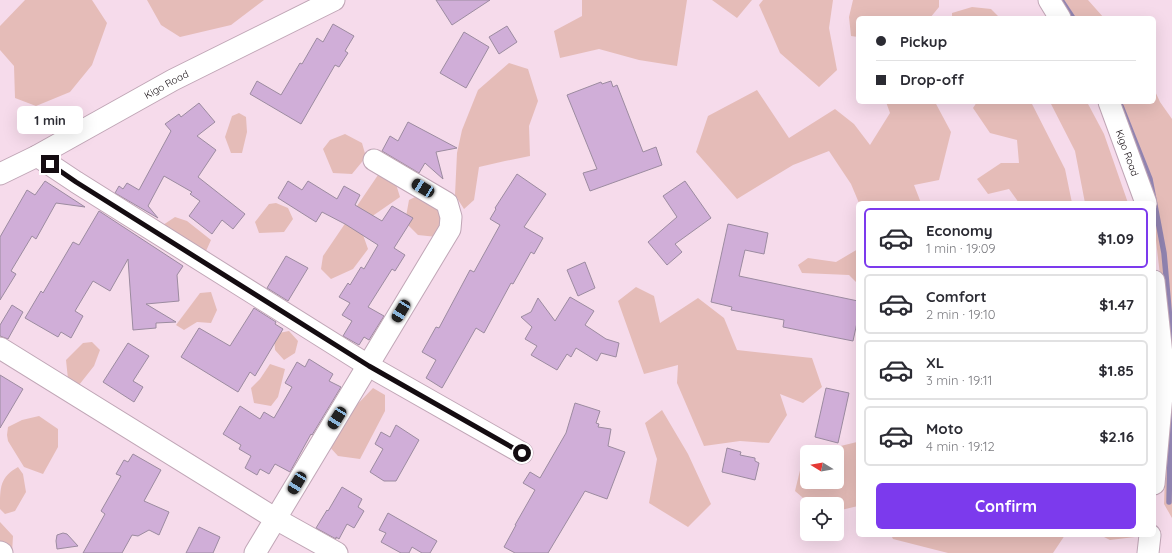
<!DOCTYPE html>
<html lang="en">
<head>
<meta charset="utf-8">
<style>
	:root { --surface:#fff; --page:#f7f7f7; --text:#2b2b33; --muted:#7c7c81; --line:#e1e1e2; --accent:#7c3aed }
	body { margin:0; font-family:Quicksand,sans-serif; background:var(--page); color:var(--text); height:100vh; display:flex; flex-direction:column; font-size:15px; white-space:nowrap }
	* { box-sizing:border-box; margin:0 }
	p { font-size:13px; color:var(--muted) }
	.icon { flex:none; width:22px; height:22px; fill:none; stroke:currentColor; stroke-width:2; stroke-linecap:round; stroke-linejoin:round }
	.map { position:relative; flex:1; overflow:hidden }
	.panel { position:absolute; left:856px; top:201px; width:300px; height:336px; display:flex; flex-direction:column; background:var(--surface); border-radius:6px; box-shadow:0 4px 16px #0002 }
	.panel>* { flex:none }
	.guide { position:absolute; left:856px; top:16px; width:300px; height:88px; border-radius:6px; box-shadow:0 4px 16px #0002; display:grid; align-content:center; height:88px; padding:0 20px; background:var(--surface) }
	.needle { width:26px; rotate:281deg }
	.buttons { position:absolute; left:800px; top:445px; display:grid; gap:8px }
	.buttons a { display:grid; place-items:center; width:44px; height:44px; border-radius:6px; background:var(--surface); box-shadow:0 4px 16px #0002; font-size:20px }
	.end { position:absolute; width:18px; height:18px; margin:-9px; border:5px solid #140c11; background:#fff; box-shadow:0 0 0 2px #fff }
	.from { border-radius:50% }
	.bubble { position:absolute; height:28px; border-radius:6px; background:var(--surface); box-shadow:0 4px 16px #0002; font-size:13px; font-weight:700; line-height:28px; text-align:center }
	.car { position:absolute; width:12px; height:24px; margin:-12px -6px; border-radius:5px; box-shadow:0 0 3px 1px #0007; background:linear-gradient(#222 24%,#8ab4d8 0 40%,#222 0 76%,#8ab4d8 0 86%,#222 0) }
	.guide b { display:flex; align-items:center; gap:14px; height:38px; font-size:15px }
	.guide b+b { border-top:1px solid var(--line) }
	.guide i { width:10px; height:10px; background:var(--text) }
	ul { padding:7px 0 0; list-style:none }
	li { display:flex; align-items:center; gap:12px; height:60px; margin:0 8px 6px; padding:0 12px; border:2px solid var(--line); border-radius:6px }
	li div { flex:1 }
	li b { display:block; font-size:15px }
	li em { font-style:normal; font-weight:700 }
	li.active { border-color:var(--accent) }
	li>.icon { width:36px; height:36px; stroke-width:1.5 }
	.button { display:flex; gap:8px; margin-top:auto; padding:8px 20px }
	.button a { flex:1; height:46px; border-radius:6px; background:var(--accent); color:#fff; font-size:16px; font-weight:700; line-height:46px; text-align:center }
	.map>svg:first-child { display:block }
</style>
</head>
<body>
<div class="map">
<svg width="1172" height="553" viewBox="0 0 1172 553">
	<rect width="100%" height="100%" fill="#f6dbeb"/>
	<!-- green -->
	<path fill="#e5bcb8" d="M25 0H92L107 23 92 65 70 92 36 106 15 98 14 66 0 50V26Z
		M147 0H264L231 25 180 37 161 25Z
		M582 0H687L677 66 639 60 599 49 560 58 554 31 582 16Z
		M712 0H752L737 18Z
		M763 0H833L829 28 837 70 819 87 780 53 759 5Z
		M853 0H939V7L930 18H858V37L851 36 849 17Z
		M1053 0H1088L1104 18H1066Z
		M972 7 991 9 1000 18H952V13Z
		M509 63 528 69 538 101 529 126 530 156 505 161 479 167 474 200 464 209 455 195 457 153 462 130 478 90Z
		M1154 89 1160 102 1172 119V518L1164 504 1169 367 1168 345 1154 223V203L1114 102H1154Z
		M757 90 789 138 835 109 854 124 870 145 890 113 886 102H935L951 132 939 180 914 185 921 203H859L851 184 829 151 793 165 737 199 696 152 708 116Z
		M977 102H1031L1065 169 1072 203H1019L1009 189 988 194 977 179 1001 163H1019L1017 140 990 133 973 108Z
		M1050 102H1087L1104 134 1128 203H1085L1075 151Z
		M239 113 246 117 247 132 242 153H231L225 137 232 116Z
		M345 134 362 143 366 157 352 174 333 173 323 149 330 140Z
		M378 175 395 181 400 197 371 217 362 232 368 249 353 269 331 279 321 269 323 256Z
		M417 196 426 199 443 215 437 237 418 235 405 222 409 200Z
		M276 203 288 208 293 219 284 232 259 233 255 222 269 204Z
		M175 217 187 221 211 240 206 251 192 246 163 225Z
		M858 249V284L849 275 802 273 798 265 808 258 836 262Z
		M636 287 654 296 660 323 698 298 724 318 737 350 812 358 822 387 803 403 780 394 787 415 769 443 740 441 704 446 677 383 678 365 644 374 618 301Z
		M211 292 217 310 211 323 197 322 184 330 176 325 200 293Z
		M289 331 298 341 295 353 284 360 275 350 274 334Z
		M92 342 100 350 94 366 79 385 68 379 66 360 83 343Z
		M270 364 285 369 278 397 271 406 254 403 251 388 260 379Z
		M373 388 385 395V411L360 459 338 456 327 444 350 412Z
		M662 410 688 454 711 504 688 527 649 503 657 459 645 423Z
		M39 416 58 429V447L43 474 24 467 8 441 7 435 8 427 22 420Z
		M857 442 858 445V506L837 511V504H810L795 491 804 454H807V482H837V452H816Z
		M18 467 23 474 26 492 15 511 5 514 0 509C0 487 0 477 18 467Z
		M0 522 13 536 12 553 0 552Z
		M891 535H1065L1053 553H948L893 539Z
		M1100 535H1136L1135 537 1110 540Z"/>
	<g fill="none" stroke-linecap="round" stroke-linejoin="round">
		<!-- stream -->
		<path stroke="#9083b0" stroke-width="5.5" d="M1061 0 1073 18
			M1121 106 1150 179 1164 253 1172 343V356
			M1169 502 1171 405"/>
	</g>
	<!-- building -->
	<path fill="#d0aed8" stroke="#9c8ba0" d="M436 0H490L452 25Z
		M333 24 354 36 345 51 348 53 339 67 335 65 301 124 250 94 257 81 281 95 300 63 302 64 317 38 323 42Z
		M507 26 517 42 499 54 489 37Z
		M464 32 489 47 466 88 440 73Z
		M611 81 613 87 617 85 643 152 656 147 662 165 590 191 583 173 597 169 567 95 601 82 602 84Z
		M199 103 215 122 197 136 216 150 198 177 245 214 233 229 222 220 212 234 189 216 200 201 190 194 192 192 164 176 148 206 158 218 115 193 119 186 123 189 127 183 139 190 171 131 165 124 179 114 181 117Z
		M408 122 457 148 436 152 443 179 425 163 419 173 382 151 390 136 398 141Z
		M517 174 546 194 524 227 543 238 534 254 531 252 513 284 511 283 484 333 476 328 442 388 426 378 436 360 422 352 436 327 439 328 470 270 474 272 500 225 490 219 496 209 495 208Z
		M45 181 85 207 56 203 36 239 32 236 11 271 16 274 0 300V237L27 190 35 195Z
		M288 181 302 190 308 181 337 199 344 186 360 195 355 205 382 221 392 206 413 218 394 248 405 255 395 271 392 269 368 307 384 316 369 340 364 337 359 345 343 336 352 321 342 315 350 303 339 297 348 283 350 285 361 267 364 269 378 245 345 224 322 212 316 222 278 198Z
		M685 181 711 218 675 244 682 252 667 265 648 242 677 217 663 196Z
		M99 211 183 266 177 275 179 301 146 304 176 322 156 323V328L133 330 128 259 110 291 93 281 75 311 83 316 71 338 61 332 58 337 25 318 41 291 43 293 73 242 79 245Z
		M728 224 768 233 764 254 745 250 739 276 858 301V318L853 341 783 327 784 320 731 310 732 307 711 302Z
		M286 256 308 268 288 301 267 288Z
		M585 262 595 288 578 296 567 270Z
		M570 297 594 311 585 325 606 339 619 343 616 357 601 353 597 361 576 348 571 357 567 354 557 370 531 355 537 346 525 339 532 327 521 317 531 312 538 298 555 321Z
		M12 305 23 312 8 339 0 336V325Z
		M254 308 276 322 275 324 283 329 255 376 250 372 238 392 181 357 199 328 230 346Z
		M128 343 149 356 133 381 143 387 134 402 103 382Z
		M309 359 333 374 329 381 341 387 312 435 311 434 290 472 275 464 269 474 260 469 257 475 245 468 251 456 239 449 241 445 223 434 240 406 260 419 264 412 274 418 292 387 285 383 297 362 305 367Z
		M0 375 23 389 0 428Z
		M826 388 849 393 838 443 815 437Z
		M575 403 600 411 596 423 599 424 598 427 611 429 608 446 625 452 607 499 585 491 548 553H515L504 547 516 525H515L535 490 523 483 530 472 540 478 566 433Z
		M396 425 419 440 396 481H384L370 472 383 449 375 444 381 432 390 437Z
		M727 448 741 452 740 455 755 458V461L759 463 755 480 722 472Z
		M133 454 161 470 144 501 169 512 159 535 149 530 138 536 132 535 122 553H83L105 514 101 511 121 476 116 474 124 460 128 462Z
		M342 487 362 499 358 507 364 511 354 528 347 524 339 539 336 537V539L316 528 327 510 328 511Z
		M388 513 437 541 430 553H422L412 547 409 553H401L381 542 386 533 379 530Z
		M199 527 220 537 213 553H186Z
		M63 533 67 534 78 546 57 549 56 541 57 535Z"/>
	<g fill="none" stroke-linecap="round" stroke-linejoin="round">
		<!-- minor casing -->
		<g stroke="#c0a6b6" stroke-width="23">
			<g id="minor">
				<path d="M1049 0 1060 18"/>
				<path id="s1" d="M1109 102 1146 203"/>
				<path d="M37 156 76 182 369 366 522 453"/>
				<path id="s2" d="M0 174 37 156 173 80 334 0"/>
				<path d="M1154 281 1164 373 1154 484"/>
				<path d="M0 348 276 519 337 553"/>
				<path d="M0 552 2 553"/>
				<path d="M255 553 450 229 451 217 447 203 374 160"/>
				<path d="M1148 553 1150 535"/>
			</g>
		</g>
		<!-- minor -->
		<use href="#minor" stroke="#fff" stroke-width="21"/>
	</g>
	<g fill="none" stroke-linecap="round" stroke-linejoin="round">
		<!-- route -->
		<path stroke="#140c11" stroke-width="5" d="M50 164 76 182 369 366 522 453"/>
	</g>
	<g text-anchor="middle" stroke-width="3" stroke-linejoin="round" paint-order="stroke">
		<!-- street labels -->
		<g font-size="10" fill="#140c11" stroke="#fdecf6">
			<text dy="4" stroke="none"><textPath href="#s2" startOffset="189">Kigo Road</textPath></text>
			<text dy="4" stroke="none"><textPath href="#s1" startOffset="54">Kigo Road</textPath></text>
		</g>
	</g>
</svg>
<div class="buttons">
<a><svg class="needle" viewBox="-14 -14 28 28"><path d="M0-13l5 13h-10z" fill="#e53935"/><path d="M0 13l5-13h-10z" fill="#7c7c81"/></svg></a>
<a><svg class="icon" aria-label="locate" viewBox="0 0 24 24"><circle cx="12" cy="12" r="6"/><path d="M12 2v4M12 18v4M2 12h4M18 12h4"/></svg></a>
</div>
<i class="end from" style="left:522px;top:453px"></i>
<i class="end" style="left:50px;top:164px"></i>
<div class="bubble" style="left:17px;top:106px;width:66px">1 min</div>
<i class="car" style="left:423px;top:188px;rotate:301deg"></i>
<i class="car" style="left:401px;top:311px;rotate:211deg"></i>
<i class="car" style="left:337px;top:418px;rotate:212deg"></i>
<i class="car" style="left:297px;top:483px;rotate:211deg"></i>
<div class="guide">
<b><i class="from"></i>Pickup</b>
<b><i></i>Drop-off</b>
</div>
<section class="panel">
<ul>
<li class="active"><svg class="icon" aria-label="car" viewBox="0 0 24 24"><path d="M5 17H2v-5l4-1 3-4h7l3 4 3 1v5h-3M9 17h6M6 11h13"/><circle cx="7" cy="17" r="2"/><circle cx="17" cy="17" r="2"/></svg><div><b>Economy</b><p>1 min · 19:09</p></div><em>$1.09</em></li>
<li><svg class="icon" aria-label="car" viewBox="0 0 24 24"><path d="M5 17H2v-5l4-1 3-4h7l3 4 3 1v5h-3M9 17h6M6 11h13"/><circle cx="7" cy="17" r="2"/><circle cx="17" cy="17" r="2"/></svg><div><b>Comfort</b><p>2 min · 19:10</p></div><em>$1.47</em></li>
<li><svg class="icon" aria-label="car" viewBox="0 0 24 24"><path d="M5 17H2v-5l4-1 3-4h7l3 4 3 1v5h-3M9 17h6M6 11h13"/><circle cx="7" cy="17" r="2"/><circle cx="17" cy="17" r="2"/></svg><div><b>XL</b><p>3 min · 19:11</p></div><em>$1.85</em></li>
<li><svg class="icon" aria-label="car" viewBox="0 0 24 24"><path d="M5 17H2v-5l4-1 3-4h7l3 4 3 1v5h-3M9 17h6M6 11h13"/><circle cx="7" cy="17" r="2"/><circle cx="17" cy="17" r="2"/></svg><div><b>Moto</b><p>4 min · 19:12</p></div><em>$2.16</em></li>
</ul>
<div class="button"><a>Confirm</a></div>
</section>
</div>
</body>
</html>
